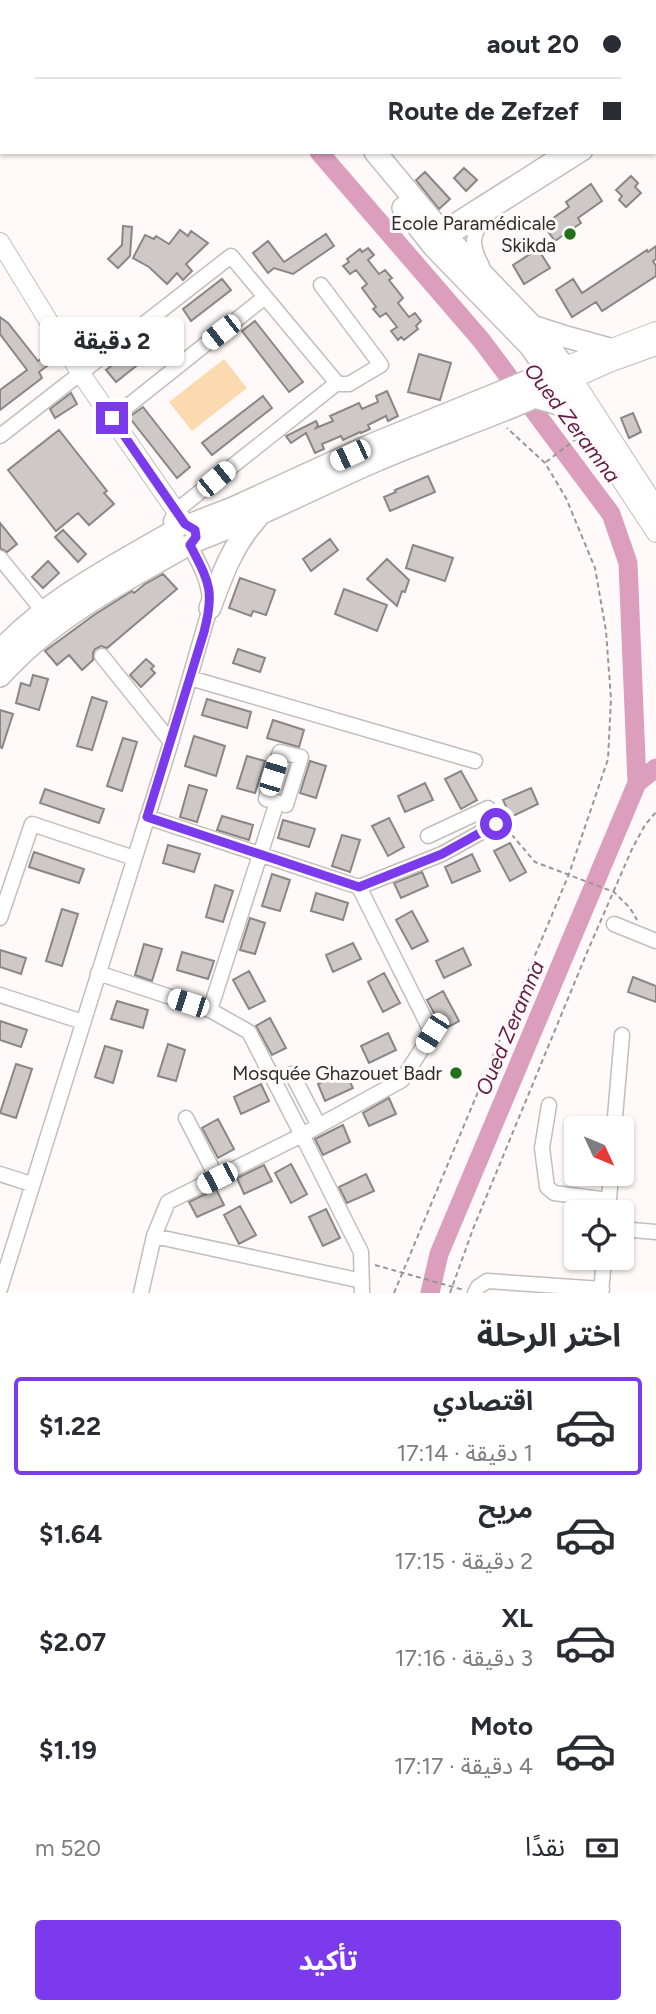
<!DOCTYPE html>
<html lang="ar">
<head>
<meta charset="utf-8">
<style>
	:root { --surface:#fff; --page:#f2f2f3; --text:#2b2b33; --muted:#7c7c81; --line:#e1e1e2; --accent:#7c3aed }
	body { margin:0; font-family:Figtree,"Noto Sans Arabic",sans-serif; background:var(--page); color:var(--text); direction:rtl; height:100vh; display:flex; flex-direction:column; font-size:26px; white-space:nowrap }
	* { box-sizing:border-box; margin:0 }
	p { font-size:23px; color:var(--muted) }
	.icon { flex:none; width:38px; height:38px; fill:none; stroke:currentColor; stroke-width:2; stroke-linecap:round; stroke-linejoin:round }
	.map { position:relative; height:1293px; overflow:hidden; direction:ltr }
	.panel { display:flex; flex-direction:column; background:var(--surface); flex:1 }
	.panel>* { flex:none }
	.guide { position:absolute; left:0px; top:0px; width:656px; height:154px; box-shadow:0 2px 5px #0004; direction:rtl; display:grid; align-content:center; height:154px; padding:0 35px; background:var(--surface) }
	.needle { width:46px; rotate:134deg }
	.fabs { position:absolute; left:564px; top:1116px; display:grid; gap:14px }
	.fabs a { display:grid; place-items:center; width:70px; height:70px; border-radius:7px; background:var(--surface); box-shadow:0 2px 5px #0004; font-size:35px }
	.end { position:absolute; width:32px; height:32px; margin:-16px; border:9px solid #7c3aed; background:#fff; box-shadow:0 0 0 4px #fff }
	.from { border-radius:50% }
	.bubble { position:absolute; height:49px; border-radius:7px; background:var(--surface); box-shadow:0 2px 5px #0004; font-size:23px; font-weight:700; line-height:49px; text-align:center; direction:rtl }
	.car { position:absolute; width:21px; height:42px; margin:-21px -10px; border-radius:9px; box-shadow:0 0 5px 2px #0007; background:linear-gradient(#fff 24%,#345 0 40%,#fff 0 76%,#345 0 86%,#fff 0) }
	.guide b { display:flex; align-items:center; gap:24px; height:66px; font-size:26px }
	.guide b+b { border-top:2px solid var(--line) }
	.guide i { width:18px; height:18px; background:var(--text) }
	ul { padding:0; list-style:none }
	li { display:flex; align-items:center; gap:21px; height:98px; margin:0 14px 10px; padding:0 21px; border:4px solid transparent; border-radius:7px }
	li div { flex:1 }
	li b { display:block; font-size:26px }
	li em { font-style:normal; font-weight:700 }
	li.selected { border-color:var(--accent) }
	li>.icon { width:63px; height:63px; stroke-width:1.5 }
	h2 { padding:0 35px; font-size:32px; line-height:84px }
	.pay { display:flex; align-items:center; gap:18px; height:77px; padding:0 35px; font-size:26px }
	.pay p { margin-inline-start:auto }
	.button { display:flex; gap:14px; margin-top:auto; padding:14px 35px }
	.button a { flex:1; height:80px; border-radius:7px; background:var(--accent); color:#fff; font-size:28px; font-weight:700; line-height:80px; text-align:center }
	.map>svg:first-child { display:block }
</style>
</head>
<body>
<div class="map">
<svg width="656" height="1293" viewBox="0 0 656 1293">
	<rect width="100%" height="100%" fill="#fffaf9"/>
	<!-- green -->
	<path fill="#fadaae" d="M224 359 247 388 192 431 169 402Z"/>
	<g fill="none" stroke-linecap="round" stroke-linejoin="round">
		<!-- river -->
		<path stroke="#db9ebc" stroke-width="19" d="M188 0 190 2
			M319 152 482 341 611 514 628 563 637 783
			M430 1293 439 1254 637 783 656 768"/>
	</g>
	<!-- building -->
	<path fill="#cec9c6" stroke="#8b8683" stroke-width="2" d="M464 168 477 180 466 191 454 178Z
		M425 172 450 199 439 209 416 180Z
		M631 176 638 183 635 187 641 193 626 207 619 200 622 196 616 190Z
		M591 184 602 201 578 218 581 223 555 241 543 225 569 207 566 202Z
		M123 226 132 227 130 256 118 268 108 259 122 245Z
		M180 230 188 236 191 231 208 243 186 264 192 271 183 280 177 273 167 284 149 267 133 258 145 235 154 239 156 236 169 244Z
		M326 234 334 246 293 274 274 268 268 273 253 253 268 241 284 262Z
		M656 246V259L653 261 656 266V276L602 311 596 302 572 317 556 290 573 279 582 293 647 250 648 252Z
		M368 248 374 255 368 260 379 274 385 270 392 278 389 280 403 298 398 303 409 317 415 313 421 321 416 326 418 329 404 340 401 337 398 340 391 331 397 327 386 313 380 317 373 309 376 307 362 288 367 284 356 270 350 274 343 266 349 262 347 259 360 249 362 252Z
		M538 249 550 268 524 284 513 265Z
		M222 279 231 290 191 321 183 309Z
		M0 317 8 323 38 361 41 359 47 366 39 372 42 378 0 410V390L27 370 0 334Z
		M255 321 303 382 289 392 242 331Z
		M167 322 176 334 116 382 106 370Z
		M419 354 451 363 440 400 408 392Z
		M387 391 398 416 388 421 386 416 368 425 370 429 361 433 360 432 343 440 341 436 322 444 324 449 315 453 306 433 291 443 286 436 316 421 318 425 316 428 333 421 330 416 359 403 362 409 378 402 376 396Z
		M71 393 77 404 55 418 50 409Z
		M263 396 272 408 212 455 202 443Z
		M143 407 190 467 177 478 129 417Z
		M633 413 641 432 629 438 621 418Z
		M59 430 107 491 104 493 114 504 89 525 78 513 56 531 8 470Z
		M428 476 435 492 390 511 384 497 396 492 395 490Z
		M0 523 17 544 7 552 0 548Z
		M63 530 86 554 78 562 55 537Z
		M330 539 338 550 311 571 303 559Z
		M413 545 453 558 445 581 406 568Z
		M387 559 409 580 405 592 402 591 397 606 367 579Z
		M48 561 59 573 43 588 32 577Z
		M163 574 177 589 107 648 101 646 95 649 93 653V660L82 670 69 655 57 665 45 651 94 615 132 591 134 593 145 584Z
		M240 578 275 590 266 615 253 611 251 616 229 608Z
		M344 589 387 605 377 631 335 614Z
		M238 649 265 658 260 672 233 663Z
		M146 659 154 666 151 669 155 673 141 687 130 675Z
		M33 675 48 679 39 710 16 703 21 683 30 686Z
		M92 697 107 702 92 750 77 746Z
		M207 699 251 712 247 728 202 715Z
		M0 710 13 714 2 748 0 747Z
		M273 720 304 730 299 747 267 738Z
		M194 736 225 746 216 776 185 766Z
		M123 738 137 742 122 791 107 786Z
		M247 756 265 761 255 793 237 788Z
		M310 761 326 766 316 798 300 793Z
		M461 771 477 800 461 809 445 779Z
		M425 783 433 800 405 812 398 796Z
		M189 785 207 790 197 822 180 817Z
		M531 788 538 804 511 817 503 800Z
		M45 789 104 809 99 823 40 803Z
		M222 816 253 825 249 840 217 830Z
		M389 818 404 847 388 856 372 826Z
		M283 820 315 829 309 847 278 838Z
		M342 835 360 840 350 872 332 866Z
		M510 843 526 872 510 881 494 851Z
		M168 845 200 854 194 872 163 863Z
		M34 852 84 869 79 883 29 867Z
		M472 854 480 871 452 883 445 867Z
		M422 872 428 886 401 898 394 883Z
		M272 874 290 880 280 911 262 906Z
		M215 885 233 891 223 922 206 917Z
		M316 893 348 903 343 920 311 911Z
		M62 909 78 914 62 966 46 961Z
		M412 911 428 941 412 949 396 920Z
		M250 918 265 923 255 954 240 950Z
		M353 943 361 959 333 972 326 955Z
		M144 944 162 949 152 981 135 975Z
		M463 948 471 965 444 978 436 961Z
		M0 950 26 958 21 974 0 967Z
		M182 952 214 961 208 979 177 970Z
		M249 971 265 1001 249 1009 233 980Z
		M384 973 400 1003 383 1012 368 982Z
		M633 977 656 986V1002L628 992Z
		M443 991 459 1021 443 1030 427 1000Z
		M117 1001 148 1010 143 1028 111 1019Z
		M270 1018 286 1048 272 1055 256 1026Z
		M0 1021 27 1030 21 1047 0 1040Z
		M388 1033 396 1050 369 1063 361 1046Z
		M168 1044 185 1050 176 1081 158 1076Z
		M105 1046 122 1051 113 1083 95 1077Z
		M16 1064 32 1069 16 1118 0 1113Z
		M345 1072 353 1088 325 1101 318 1084Z
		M261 1084 269 1101 241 1114 234 1097Z
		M389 1098 396 1114 369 1126 363 1113Z
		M218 1119 234 1149 218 1158 202 1128Z
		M343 1125 350 1142 323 1155 315 1139Z
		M291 1164 307 1194 291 1203 275 1173Z
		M264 1165 272 1181 244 1194 237 1178Z
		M366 1174 374 1191 347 1203 339 1187Z
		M216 1189 224 1205 197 1217 189 1202Z
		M240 1206 256 1235 239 1244 224 1215Z
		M326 1209 340 1238 323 1246 309 1217Z"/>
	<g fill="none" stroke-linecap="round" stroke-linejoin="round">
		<!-- minor casing -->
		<g stroke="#c3bdbb" stroke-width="17">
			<path id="minor" d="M441 0 442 2
				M529 2 531 0
				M654 94 656 93
				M654 108 656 107
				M434 234 563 152
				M441 243 585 152
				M482 266C471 245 471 237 484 217
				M321 285 381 365 349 384H335
				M104 425 265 297
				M0 436 231 256 337 383 176 511 171 521
				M0 558 43 611
				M102 656 171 742
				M190 678 475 761
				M147 817 359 887
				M0 918 32 824 134 858
				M614 924 656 941
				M98 973 210 1010 277 802 286 805 301 757 280 752 266 799 277 802
				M0 995 83 1022
				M210 1010 249 1032 302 1135 402 1080 432 1033 359 887 442 854 496 824 488 808 428 836
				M292 1074 319 1126
				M549 1105 542 1148 547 1187 554 1193 609 1200
				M186 1118 217 1178
				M614 1129 622 1035
				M0 1174 31 1184
				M608 1213 611 1174
				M621 1229 656 1232
				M154 1236 362 1281
				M0 1289 171 742 210 608C211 584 201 566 190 546
				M141 1293 154 1236 168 1202 302 1135 361 1252 362 1293
				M475 1293 478 1287 487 1281 602 1289
				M601 1293 604 1258"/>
		</g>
		<!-- major casing -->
		<g stroke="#c3bdbb" stroke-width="20">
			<path id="major" d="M0 242 81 374 185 524
				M656 346 609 363 573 379 656 507
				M565 366 656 331
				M559 386 656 533"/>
		</g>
		<!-- highway casing -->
		<g stroke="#c3bdbb" stroke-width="24">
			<path id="highway" d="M238 0 239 2
				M256 0 257 2
				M403 208 435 248 530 346 557 384
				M535 327 563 336 610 349
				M534 397 555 403 575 411
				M189 525 233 508 373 444 565 366
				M195 541C257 518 315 487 375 461 440 433 511 411 573 379L541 335 440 230 375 152
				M210 608C222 575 233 544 257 518
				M0 651C48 599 114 566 174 531
				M0 676C51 619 118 584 184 547"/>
		</g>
		<!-- path -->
		<path stroke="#9a9695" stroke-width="2" stroke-dasharray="5 3.5" stroke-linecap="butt" d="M546 462 576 439
			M506 828 535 862 614 892 630 908 637 920
			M375 1265 464 1290
			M394 1293 569 874 608 759 611 699 606 631 595 568 566 498 545 463 507 428
			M450 1293 473 1229 588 950 632 849 645 825 656 812"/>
		<!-- minor -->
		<use href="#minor" stroke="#fff" stroke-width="14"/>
		<!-- major -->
		<use href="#major" stroke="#fff" stroke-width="18"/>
		<!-- highway -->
		<use href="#highway" stroke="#fff" stroke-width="21"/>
	</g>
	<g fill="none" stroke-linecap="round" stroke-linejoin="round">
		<!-- route -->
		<path stroke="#7c3aed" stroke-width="9" d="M112 418 185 524 195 530 196 537 190 545C209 582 215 590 204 632L147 817 359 887 442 854 496 824"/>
	</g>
	<!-- markers -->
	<g fill="#207119" stroke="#fffaf9" stroke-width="2.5">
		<circle cx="570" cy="234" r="7"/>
		<circle cx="456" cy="1073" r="7"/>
	</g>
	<g text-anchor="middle" stroke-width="6" stroke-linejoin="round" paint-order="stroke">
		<!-- poi labels -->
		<g font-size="19" fill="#2f2c2c" stroke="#fffaf9" text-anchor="end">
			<text x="556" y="230">Ecole Paramédicale<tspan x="556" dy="22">Skikda</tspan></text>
			<text x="442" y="1080">Mosquée Ghazouet Badr</text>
		</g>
		<!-- water labels -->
		<g font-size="21" font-style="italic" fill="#631c45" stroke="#fffaf9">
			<text transform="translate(572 423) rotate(53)" y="7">Oued Zeramna</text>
			<text transform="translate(510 1028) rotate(-67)" y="7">Oued Zeramna</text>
		</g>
	</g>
</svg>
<div class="fabs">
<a><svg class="needle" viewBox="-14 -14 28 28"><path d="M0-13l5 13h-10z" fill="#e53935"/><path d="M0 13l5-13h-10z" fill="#7c7c81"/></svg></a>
<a><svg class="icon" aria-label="locate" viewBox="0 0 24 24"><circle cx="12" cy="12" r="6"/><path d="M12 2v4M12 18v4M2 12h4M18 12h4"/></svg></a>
</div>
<i class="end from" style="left:496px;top:824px"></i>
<i class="end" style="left:112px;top:418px"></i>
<div class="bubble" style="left:40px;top:317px;width:144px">2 دقيقة</div>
<i class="car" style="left:221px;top:332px;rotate:232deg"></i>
<i class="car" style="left:350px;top:455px;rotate:245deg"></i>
<i class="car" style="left:216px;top:479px;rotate:51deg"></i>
<i class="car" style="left:273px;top:775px;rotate:17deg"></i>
<i class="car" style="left:188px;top:1003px;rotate:288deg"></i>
<i class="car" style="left:432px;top:1033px;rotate:212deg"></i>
<i class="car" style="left:217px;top:1178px;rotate:243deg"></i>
<div class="guide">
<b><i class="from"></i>20 aout</b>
<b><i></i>Route de Zefzef</b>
</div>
</div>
<section class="panel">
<h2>اختر الرحلة</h2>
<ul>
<li class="selected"><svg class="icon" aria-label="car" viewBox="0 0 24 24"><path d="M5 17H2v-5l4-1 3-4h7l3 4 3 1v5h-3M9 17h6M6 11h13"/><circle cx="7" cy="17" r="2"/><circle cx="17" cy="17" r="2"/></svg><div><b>اقتصادي</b><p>1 دقيقة · 17:14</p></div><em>$1.22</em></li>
<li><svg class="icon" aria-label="car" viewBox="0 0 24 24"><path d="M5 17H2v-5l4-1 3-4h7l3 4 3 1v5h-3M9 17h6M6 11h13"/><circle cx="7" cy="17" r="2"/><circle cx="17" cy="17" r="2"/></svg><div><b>مريح</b><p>2 دقيقة · 17:15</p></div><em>$1.64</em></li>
<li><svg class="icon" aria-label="car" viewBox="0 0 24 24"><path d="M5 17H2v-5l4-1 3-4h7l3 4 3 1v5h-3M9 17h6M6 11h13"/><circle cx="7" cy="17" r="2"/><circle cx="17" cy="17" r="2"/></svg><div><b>XL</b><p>3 دقيقة · 17:16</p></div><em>$2.07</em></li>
<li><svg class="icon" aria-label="car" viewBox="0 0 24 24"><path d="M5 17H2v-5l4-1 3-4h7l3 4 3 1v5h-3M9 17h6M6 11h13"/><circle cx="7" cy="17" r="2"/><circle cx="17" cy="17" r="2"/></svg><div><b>Moto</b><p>4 دقيقة · 17:17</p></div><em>$1.19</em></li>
</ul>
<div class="pay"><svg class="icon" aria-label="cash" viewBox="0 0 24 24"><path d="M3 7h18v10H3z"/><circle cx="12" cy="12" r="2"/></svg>نقدًا<p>520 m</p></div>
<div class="button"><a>تأكيد</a></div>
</section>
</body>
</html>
